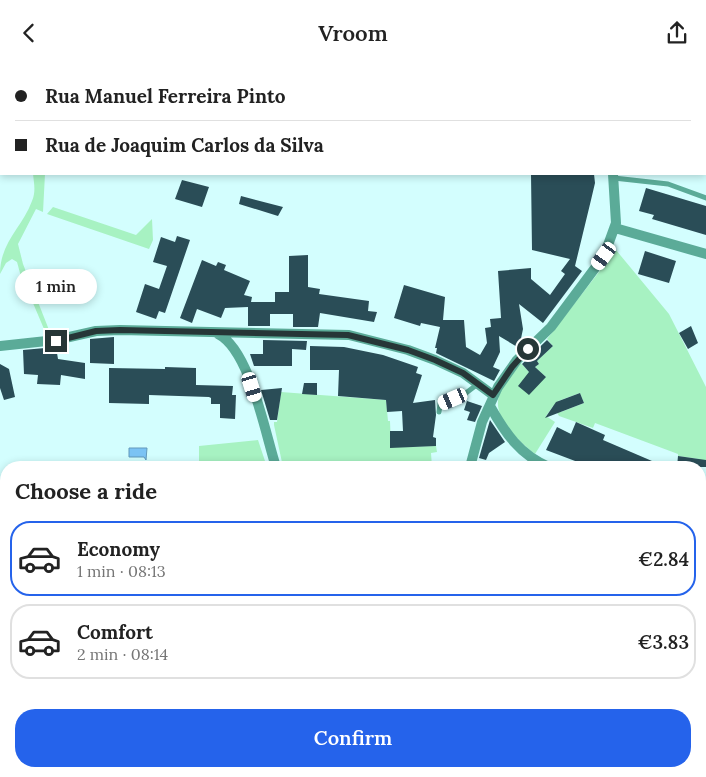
<!DOCTYPE html>
<html lang="en">
<head>
<meta charset="utf-8">
<style>
	:root { --surface:#fff; --page:#f6f6f6; --text:#222; --muted:#767676; --line:#e0e0e0; --accent:#2563eb }
	body { margin:0; font-family:Lora,serif; background:var(--page); color:var(--text); height:100vh; display:flex; flex-direction:column; font-size:19px; white-space:nowrap }
	* { box-sizing:border-box; margin:0 }
	p { font-size:16px; color:var(--muted) }
	.icon { flex:none; width:28px; height:28px; fill:none; stroke:currentColor; stroke-width:2; stroke-linecap:round; stroke-linejoin:round }
	.map { position:relative; flex:1; overflow:hidden }
	.drawer { position:absolute; left:0px; top:396px; width:706px; height:316px; display:flex; flex-direction:column; background:var(--surface); border-radius:20px 20px 0 0; box-shadow:0 2px 8px #0003 }
	.drawer>* { flex:none }
	.top-card { position:absolute; left:0px; top:0px; width:706px; height:110px; box-shadow:0 2px 8px #0003; display:grid; align-content:center; height:110px; padding:0 15px; background:var(--surface) }
	.end { position:absolute; width:22px; height:22px; margin:-11px; border:6px solid #263637; background:#fff; box-shadow:0 0 0 2px #fff }
	.from { border-radius:50% }
	.bubble { position:absolute; height:35px; border-radius:18px; background:var(--surface); box-shadow:0 2px 8px #0003; font-size:16px; font-weight:600; line-height:35px; text-align:center }
	.car { position:absolute; width:15px; height:30px; margin:-15px -8px; border-radius:6px; box-shadow:0 0 4px 1px #0007; background:linear-gradient(#fff 24%,#345 0 40%,#fff 0 76%,#345 0 86%,#fff 0) }
	.top-card b { display:flex; align-items:center; gap:18px; height:48px; font-size:19px }
	.top-card b+b { border-top:1px solid var(--line) }
	.top-card i { width:12px; height:12px; background:var(--text) }
	ul { padding:0; list-style:none }
	li { display:flex; align-items:center; gap:15px; height:75px; margin:0 10px 8px; padding:0 5px; border:2px solid var(--line); border-radius:20px }
	li div { flex:1 }
	li b { display:block; font-size:19px }
	li em { font-style:normal; font-weight:600 }
	li.current { border-color:var(--accent) }
	li>.icon { width:45px; height:45px; stroke-width:1.5 }
	h2 { padding:0 15px; font-size:22px; line-height:60px }
	.action { display:flex; gap:10px; margin-top:auto; padding:10px 15px }
	.action a { flex:1; height:58px; border-radius:20px; background:var(--accent); color:#fff; font-size:20px; font-weight:600; line-height:58px; text-align:center }
	header { display:flex; justify-content:space-between; align-items:center; height:65px; padding:0 15px; background:var(--surface); font-size:22px; font-weight:600 }
	.map>svg:first-child { display:block }
</style>
</head>
<body>
<header><svg class="icon" aria-label="back" viewBox="0 0 24 24"><path d="M15 5l-7 7 7 7"/></svg>Vroom<svg class="icon" aria-label="share" viewBox="0 0 24 24"><path d="M12 15V3M7 8l5-5 5 5M5 13v7h14v-7"/></svg></header>
<div class="map">
<svg width="706" height="712" viewBox="0 0 706 712">
	<rect width="100%" height="100%" fill="#d3fefe"/>
	<!-- green -->
	<path fill="#a7f2c2" fill-rule="evenodd" d="M33 109H45L43 147 36 144 18 179 23 199 51 270 47 271 27 224 23 219 17 197 12 194 6 198 0 209C0 177 22 163 32 136 36 127 34 118 33 109Z
		M53 142 136 170 152 154 153 175 149 184 47 149Z
		M616 185 669 249 706 322V398L699 394 678 391V389L595 358 593 363 559 351 553 341 546 351 555 357 535 389C520 377 492 353 499 331 503 319 514 308 521 298L529 307 546 312 535 302 539 299 537 296 553 281 547 274ZM580 328 584 338 561 347 558 336Z
		M281 327 386 335 388 356H390L391 382 436 381 437 387 431 388 432 402H283L274 360V357H277Z
		M258 375 267 402H199V381Z
		M6 632V680L0 669V635Z"/>
	<!-- water -->
	<path fill="#7bc3f4" stroke="#6299bb" d="M129 383H147L146 395 144 392H129Z"/>
	<!-- building -->
	<path fill="#2a4d57" d="M531 109H594L595 118 591 135 575 201 582 206 543 258 519 239 523 264 519 283 499 271 500 287 493 302 500 305 494 316 436 288 437 283H435L440 262 421 258 420 261 394 253 404 220 445 232 443 255H464L466 282 480 290 487 278 485 263 491 262 490 254 501 253 498 206 531 203V214L550 230 565 209 561 206 570 194 532 185Z
		M182 115 209 122 202 142 175 134Z
		M646 123 706 141V170L652 154 654 150 639 146Z
		M241 131 283 142 278 151 239 139Z
		M177 171 190 175 165 248 159 246 156 254 136 247 145 219 159 224 167 201 153 197 161 172 175 177Z
		M645 186 676 196 669 218 638 209Z
		M308 190V222L320 224 319 229 369 236 368 246 377 247 374 257 320 248 318 262H293V249H270V261H248V242L225 243 221 253 197 244 192 258 180 253 202 195 216 201 218 197 226 200 224 205 250 216 244 230 252 232 251 237H275V227H289V191Z
		M691 261 698 278 688 284 679 268Z
		M114 272V299L90 298V274Z
		M263 275 307 276 306 285 292 284V301H254L250 289H263Z
		M547 275 553 281 537 296 539 299 535 302 546 312 529 330 518 321 529 307 522 299Z
		M310 281 344 282 383 290 418 302 416 308 422 310 413 338 435 335 436 350 433 372 436 373V381L390 383V366H403L402 346 387 347 386 335 338 331 339 305H310Z
		M56 282 58 294 85 298V314L61 310 60 320 37 319 38 310 24 309 23 285Z
		M0 299 9 304 15 332 4 335 0 323Z
		M165 302 196 303V320L233 321 232 330H236L235 354 220 353V339H211V333L209 332 149 330V339L109 338V303L165 304Z
		M304 318H317V330L302 329Z
		M282 323 277 355H270L261 325Z
		M580 328 584 338 545 353 556 337Z
		M467 336 482 341 475 357 467 355 470 347 464 345Z
		M490 355 505 377 489 388 486 395 479 393Z
		M576 357 605 370 603 375 666 402H591L546 385 557 362 571 369Z
		M678 391 706 395V402H677Z"/>
	<g fill="none" stroke-linecap="round" stroke-linejoin="round">
		<!-- lane -->
		<path stroke="#5bab98" stroke-width="5" d="M614 113 668 119 706 133
			M439 347 440 339 466 328 479 318"/>
		<!-- street -->
		<path stroke="#5bab98" stroke-width="10" d="M365 0 371 1
			M601 0V1
			M116 1 117 0
			M418 1V0
			M705 54H706
			M615 163 706 189
			M218 269C250 285 265 368 276 402
			M0 281 56 275 96 266 120 265 349 270 408 285 435 295 463 308 493 330
			M490 341C505 368 520 390 549 402
			M470 402 482 357 498 322 517 295 551 262 604 191 616 158 613 109
			M700 457 706 458
			M2 509 6 517
			M0 534 6 531
			M700 607 704 664
			M0 624 6 621
			M185 706 186 710
			M537 706 541 712
			M274 712 276 706
			M402 712 404 706"/>
	</g>
	<g fill="none" stroke-linecap="round" stroke-linejoin="round">
		<!-- route -->
		<path stroke="#263637" stroke-width="6" d="M56 276 96 266 120 265 348 270 408 285 435 295 463 308 493 330 512 302 528 284"/>
	</g>
</svg>
<i class="end from" style="left:528px;top:284px"></i>
<i class="end" style="left:56px;top:276px"></i>
<div class="bubble" style="left:15px;top:204px;width:82px">1 min</div>
<i class="car" style="left:604px;top:191px;rotate:216deg"></i>
<i class="car" style="left:252px;top:322px;rotate:163deg"></i>
<i class="car" style="left:453px;top:334px;rotate:247deg"></i>
<div class="top-card">
<b><i class="from"></i>Rua Manuel Ferreira Pinto</b>
<b><i></i>Rua de Joaquim Carlos da Silva</b>
</div>
<section class="drawer">
<h2>Choose a ride</h2>
<ul>
<li class="current"><svg class="icon" aria-label="car" viewBox="0 0 24 24"><path d="M5 17H2v-5l4-1 3-4h7l3 4 3 1v5h-3M9 17h6M6 11h13"/><circle cx="7" cy="17" r="2"/><circle cx="17" cy="17" r="2"/></svg><div><b>Economy</b><p>1 min · 08:13</p></div><em>€2.84</em></li>
<li><svg class="icon" aria-label="car" viewBox="0 0 24 24"><path d="M5 17H2v-5l4-1 3-4h7l3 4 3 1v5h-3M9 17h6M6 11h13"/><circle cx="7" cy="17" r="2"/><circle cx="17" cy="17" r="2"/></svg><div><b>Comfort</b><p>2 min · 08:14</p></div><em>€3.83</em></li>
</ul>
<div class="action"><a>Confirm</a></div>
</section>
</div>
</body>
</html>
